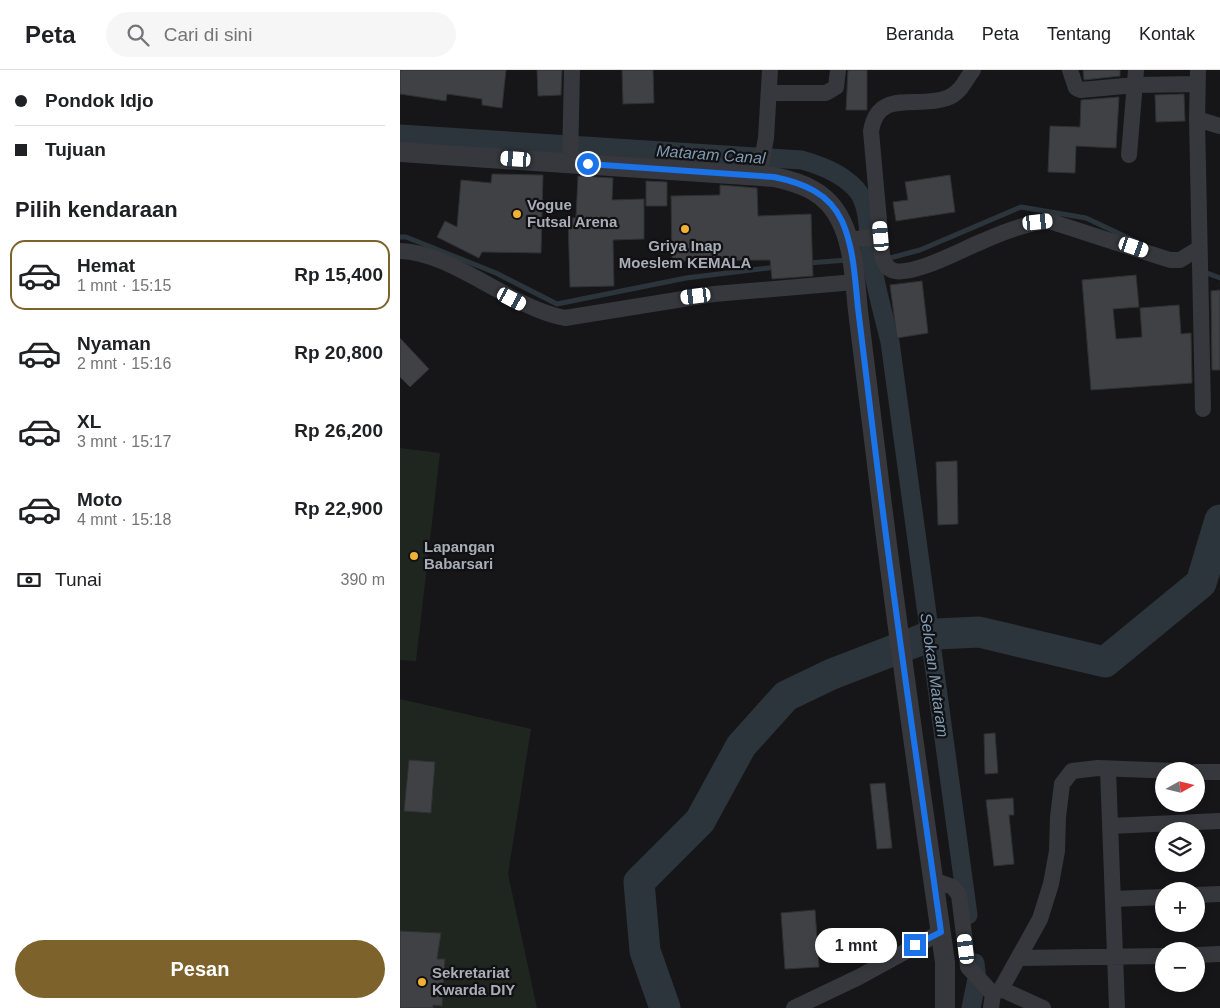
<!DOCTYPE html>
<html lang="id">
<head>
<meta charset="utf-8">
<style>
	:root { --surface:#fff; --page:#f6f6f6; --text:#202124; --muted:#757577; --line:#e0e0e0; --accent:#7e622b }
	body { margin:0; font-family:Arial,sans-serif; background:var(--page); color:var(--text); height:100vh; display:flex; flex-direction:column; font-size:19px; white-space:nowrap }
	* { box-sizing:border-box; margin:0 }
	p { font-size:16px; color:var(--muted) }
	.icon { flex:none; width:28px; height:28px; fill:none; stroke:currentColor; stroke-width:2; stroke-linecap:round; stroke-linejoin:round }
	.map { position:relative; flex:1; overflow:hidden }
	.sheet { display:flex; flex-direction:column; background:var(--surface); width:400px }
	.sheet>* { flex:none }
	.top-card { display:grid; align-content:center; height:110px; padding:0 15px; background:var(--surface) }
	.needle { width:32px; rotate:82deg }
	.tools { position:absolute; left:755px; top:692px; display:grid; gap:10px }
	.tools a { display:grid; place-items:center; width:50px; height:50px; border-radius:50%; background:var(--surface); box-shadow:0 2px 8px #0003; font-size:25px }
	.end { position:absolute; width:22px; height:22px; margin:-11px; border:6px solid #1a73e8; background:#fff; box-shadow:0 0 0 2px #fff }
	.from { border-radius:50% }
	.bubble { position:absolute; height:35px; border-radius:18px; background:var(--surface); box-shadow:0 2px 8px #0003; font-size:16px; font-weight:800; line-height:35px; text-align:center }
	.car { position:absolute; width:15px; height:30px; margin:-15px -8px; border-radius:6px; box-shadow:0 0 4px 1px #0007; background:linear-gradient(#fff 24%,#345 0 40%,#fff 0 76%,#345 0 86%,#fff 0) }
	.top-card b { display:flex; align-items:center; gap:18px; height:48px; font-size:19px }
	.top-card b+b { border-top:1px solid var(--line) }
	.top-card i { width:12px; height:12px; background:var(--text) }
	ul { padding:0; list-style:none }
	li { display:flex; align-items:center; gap:15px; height:70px; margin:0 10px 8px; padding:0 5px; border:2px solid transparent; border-radius:15px }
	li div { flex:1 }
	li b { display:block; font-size:19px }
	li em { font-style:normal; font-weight:800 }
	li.on { border-color:var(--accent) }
	li>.icon { width:45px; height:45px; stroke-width:1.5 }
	h2 { padding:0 15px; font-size:22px; line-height:60px }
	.pay { display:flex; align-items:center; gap:12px; height:55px; padding:0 15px; font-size:19px }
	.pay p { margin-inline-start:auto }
	.action { display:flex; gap:10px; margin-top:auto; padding:10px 15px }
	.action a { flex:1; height:58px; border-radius:30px; background:var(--accent); color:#fff; font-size:20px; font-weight:800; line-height:58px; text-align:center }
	header { display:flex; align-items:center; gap:30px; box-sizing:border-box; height:70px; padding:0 25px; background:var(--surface); border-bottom:1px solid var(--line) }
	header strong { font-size:24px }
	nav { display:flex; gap:28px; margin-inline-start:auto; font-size:18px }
	.search { width:350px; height:45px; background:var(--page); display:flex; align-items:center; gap:12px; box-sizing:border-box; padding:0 18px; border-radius:28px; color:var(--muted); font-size:19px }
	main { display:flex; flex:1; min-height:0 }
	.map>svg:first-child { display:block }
</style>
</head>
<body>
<header>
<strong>Peta</strong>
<div class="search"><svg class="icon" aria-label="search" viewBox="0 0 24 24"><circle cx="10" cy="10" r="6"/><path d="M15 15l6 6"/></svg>Cari di sini</div>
<nav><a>Beranda</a><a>Peta</a><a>Tentang</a><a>Kontak</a></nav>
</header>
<main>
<section class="sheet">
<div class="top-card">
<b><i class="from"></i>Pondok Idjo</b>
<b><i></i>Tujuan</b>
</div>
<h2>Pilih kendaraan</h2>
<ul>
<li class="on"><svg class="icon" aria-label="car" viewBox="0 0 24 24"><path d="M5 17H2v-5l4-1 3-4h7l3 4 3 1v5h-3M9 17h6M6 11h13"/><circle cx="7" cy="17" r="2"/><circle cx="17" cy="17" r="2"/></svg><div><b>Hemat</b><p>1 mnt · 15:15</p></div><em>Rp 15,400</em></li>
<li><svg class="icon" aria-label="car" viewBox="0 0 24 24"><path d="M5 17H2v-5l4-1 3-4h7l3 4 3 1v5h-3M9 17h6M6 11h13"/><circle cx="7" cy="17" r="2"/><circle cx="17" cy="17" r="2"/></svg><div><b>Nyaman</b><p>2 mnt · 15:16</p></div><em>Rp 20,800</em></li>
<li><svg class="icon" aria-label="car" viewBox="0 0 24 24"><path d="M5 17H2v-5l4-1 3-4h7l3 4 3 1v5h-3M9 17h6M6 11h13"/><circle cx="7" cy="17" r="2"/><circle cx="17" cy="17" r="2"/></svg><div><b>XL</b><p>3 mnt · 15:17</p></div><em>Rp 26,200</em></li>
<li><svg class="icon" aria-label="car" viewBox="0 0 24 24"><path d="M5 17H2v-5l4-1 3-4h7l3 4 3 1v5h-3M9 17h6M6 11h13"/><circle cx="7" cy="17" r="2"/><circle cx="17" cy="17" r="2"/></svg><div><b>Moto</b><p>4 mnt · 15:18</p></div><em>Rp 22,900</em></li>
</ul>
<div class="pay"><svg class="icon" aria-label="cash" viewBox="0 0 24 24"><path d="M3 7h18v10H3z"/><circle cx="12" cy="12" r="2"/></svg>Tunai<p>390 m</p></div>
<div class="action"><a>Pesan</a></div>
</section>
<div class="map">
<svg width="820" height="938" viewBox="0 0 820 938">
	<rect width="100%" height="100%" fill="#161618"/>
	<!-- green -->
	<path fill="#1e261f" d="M0 378 40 383 16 591 0 590Z
		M0 629 131 659 108 804 137 938H0Z"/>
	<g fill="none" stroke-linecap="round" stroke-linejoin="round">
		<!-- stream -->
		<path stroke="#2c353c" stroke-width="5" d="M0 167H6L96 203 157 234 286 208 377 197
			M458 191 471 193 520 180 621 137 686 148 737 172
			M408 193 447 190
			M804 202 820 208"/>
		<!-- canal -->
		<path stroke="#2c353c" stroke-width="19" d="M0 64 402 90C422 96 441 103 456 119 472 137 467 171 472 193 476 220 484 246 490 272L568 845
			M571 938 577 909 575 893"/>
		<!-- river -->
		<path stroke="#2c353c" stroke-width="31" d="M265 938 245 881 239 812 300 751 341 676 386 626 432 604 536 564 579 562 705 592 801 513 820 450"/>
	</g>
	<!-- building -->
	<path fill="#404145" stroke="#303034" d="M0 0H106L102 38 82 35V29L47 24 46 31 0 24Z
		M137 0H162L161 25 138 26Z
		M222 0H253L254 33 223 34Z
		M448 0H467V40H446Z
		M683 0H720V6L684 10Z
		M784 24 785 51 756 52 755 25Z
		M719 27 716 78 676 76 675 103 648 102 650 56 680 57 681 30Z
		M92 104 143 105 141 183 82 182 79 188 37 167 45 151 57 157 61 110 91 113Z
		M550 105 555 142 496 151 493 132 508 130 505 112Z
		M178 106 213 108 212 130 244 129V169L213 170 214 216 170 217 168 148H176Z
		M246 111 267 112V136H246Z
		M320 115 357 118 358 146 411 144 413 206 372 209 370 190 272 191 271 126 320 125Z
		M736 205 739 237 713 239 716 269 742 267 740 238 779 235 781 264 791 263 792 313 691 320 682 210Z
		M522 211 528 263 497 268 490 215Z
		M820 220V300H812L811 221Z
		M0 268 29 299 10 317 0 307Z
		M557 391 558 454 538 455 536 392Z
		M595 663 598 703 585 704 584 664Z
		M9 690 35 692 31 743 4 741Z
		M485 713 492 778 477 779 470 714Z
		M613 728 614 745H609L614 794 594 796 586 730Z
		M415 840 419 897 385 899 381 843Z
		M0 861 41 863 37 889H45L42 936 33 935V938H0Z"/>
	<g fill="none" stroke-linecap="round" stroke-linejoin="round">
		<!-- minor -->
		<path stroke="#37383d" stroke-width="16" d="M573 0C565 10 561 23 547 28 517 39 478 18 471 61L482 184C483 192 486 199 495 201 516 205 563 179 583 171 603 162 627 153 649 151L770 190H780L798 179
			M670 0 676 18 681 20 735 15 797 14
			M798 0 797 49 820 56
			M370 23H426L436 17 438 0
			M797 49 803 339
			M729 85 736 0
			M170 93 172 0
			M359 107 366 68 370 0
			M448 170 481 166
			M0 181C52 182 109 237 165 248L314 224 455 212
			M708 700 717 938
			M796 702H820
			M710 756 820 751
			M533 810 553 817 559 825 568 897 593 924 591 938
			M796 825 820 824
			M713 829 764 827
			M796 885 820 884
			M618 888 764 886
			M601 919 643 938
			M593 924 601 919 640 849 651 814 657 781 658 747 662 714 672 701 698 698 776 701
			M394 938 459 907 541 862"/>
		<!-- tertiary -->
		<path stroke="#37383d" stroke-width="20" d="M0 82 374 107C403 113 428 123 441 151 454 177 455 212 458 241 464 289 470 338 476 386 496 555 521 724 545 892V938"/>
	</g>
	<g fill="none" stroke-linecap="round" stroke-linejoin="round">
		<!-- route -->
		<path stroke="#1a73e8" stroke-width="6" d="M188 94 374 107C403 113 429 123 442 151 454 178 455 210 458 238 464 288 470 337 476 386 495 545 519 703 541 862L515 875"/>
	</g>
	<!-- markers -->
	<g fill="#f2b134" stroke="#111113" stroke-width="2">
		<circle cx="117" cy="144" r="5"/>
		<circle cx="285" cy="159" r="5"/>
		<circle cx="14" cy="486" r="5"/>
		<circle cx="22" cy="912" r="5"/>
	</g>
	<g text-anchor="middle" stroke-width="4.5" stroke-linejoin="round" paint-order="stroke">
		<!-- poi labels -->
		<g font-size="15" font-weight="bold" fill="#a8adb8" stroke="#111113" text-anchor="start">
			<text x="127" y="140">Vogue<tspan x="127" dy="17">Futsal Arena</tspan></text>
			<text x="285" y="181" text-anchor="middle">Griya Inap<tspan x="285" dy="17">Moeslem KEMALA</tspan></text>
			<text x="24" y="482">Lapangan<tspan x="24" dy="17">Babarsari</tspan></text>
			<text x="32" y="908">Sekretariat<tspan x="32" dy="17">Kwarda DIY</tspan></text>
		</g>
		<!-- water labels -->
		<g font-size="16" font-style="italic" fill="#7f9bb3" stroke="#111113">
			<text transform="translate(311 84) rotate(4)" y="6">Mataram Canal</text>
			<text transform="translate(535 605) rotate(82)" y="6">Selokan Mataram</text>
		</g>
	</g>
</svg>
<div class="tools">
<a><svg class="needle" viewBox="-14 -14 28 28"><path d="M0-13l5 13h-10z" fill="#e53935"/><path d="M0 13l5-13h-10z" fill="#757577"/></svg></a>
<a><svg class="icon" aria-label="layers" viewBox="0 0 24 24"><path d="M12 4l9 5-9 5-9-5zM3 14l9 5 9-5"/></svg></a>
<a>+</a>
<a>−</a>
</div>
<i class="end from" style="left:188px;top:94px"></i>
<i class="end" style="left:515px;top:875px"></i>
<div class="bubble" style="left:415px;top:858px;width:82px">1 mnt</div>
<i class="car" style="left:116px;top:89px;rotate:274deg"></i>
<i class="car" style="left:638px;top:152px;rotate:84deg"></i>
<i class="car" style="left:481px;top:166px;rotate:355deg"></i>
<i class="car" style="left:734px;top:177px;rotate:109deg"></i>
<i class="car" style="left:296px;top:226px;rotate:263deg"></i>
<i class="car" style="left:112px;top:229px;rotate:118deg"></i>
<i class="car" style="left:566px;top:879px;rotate:353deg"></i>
</div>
</main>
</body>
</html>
